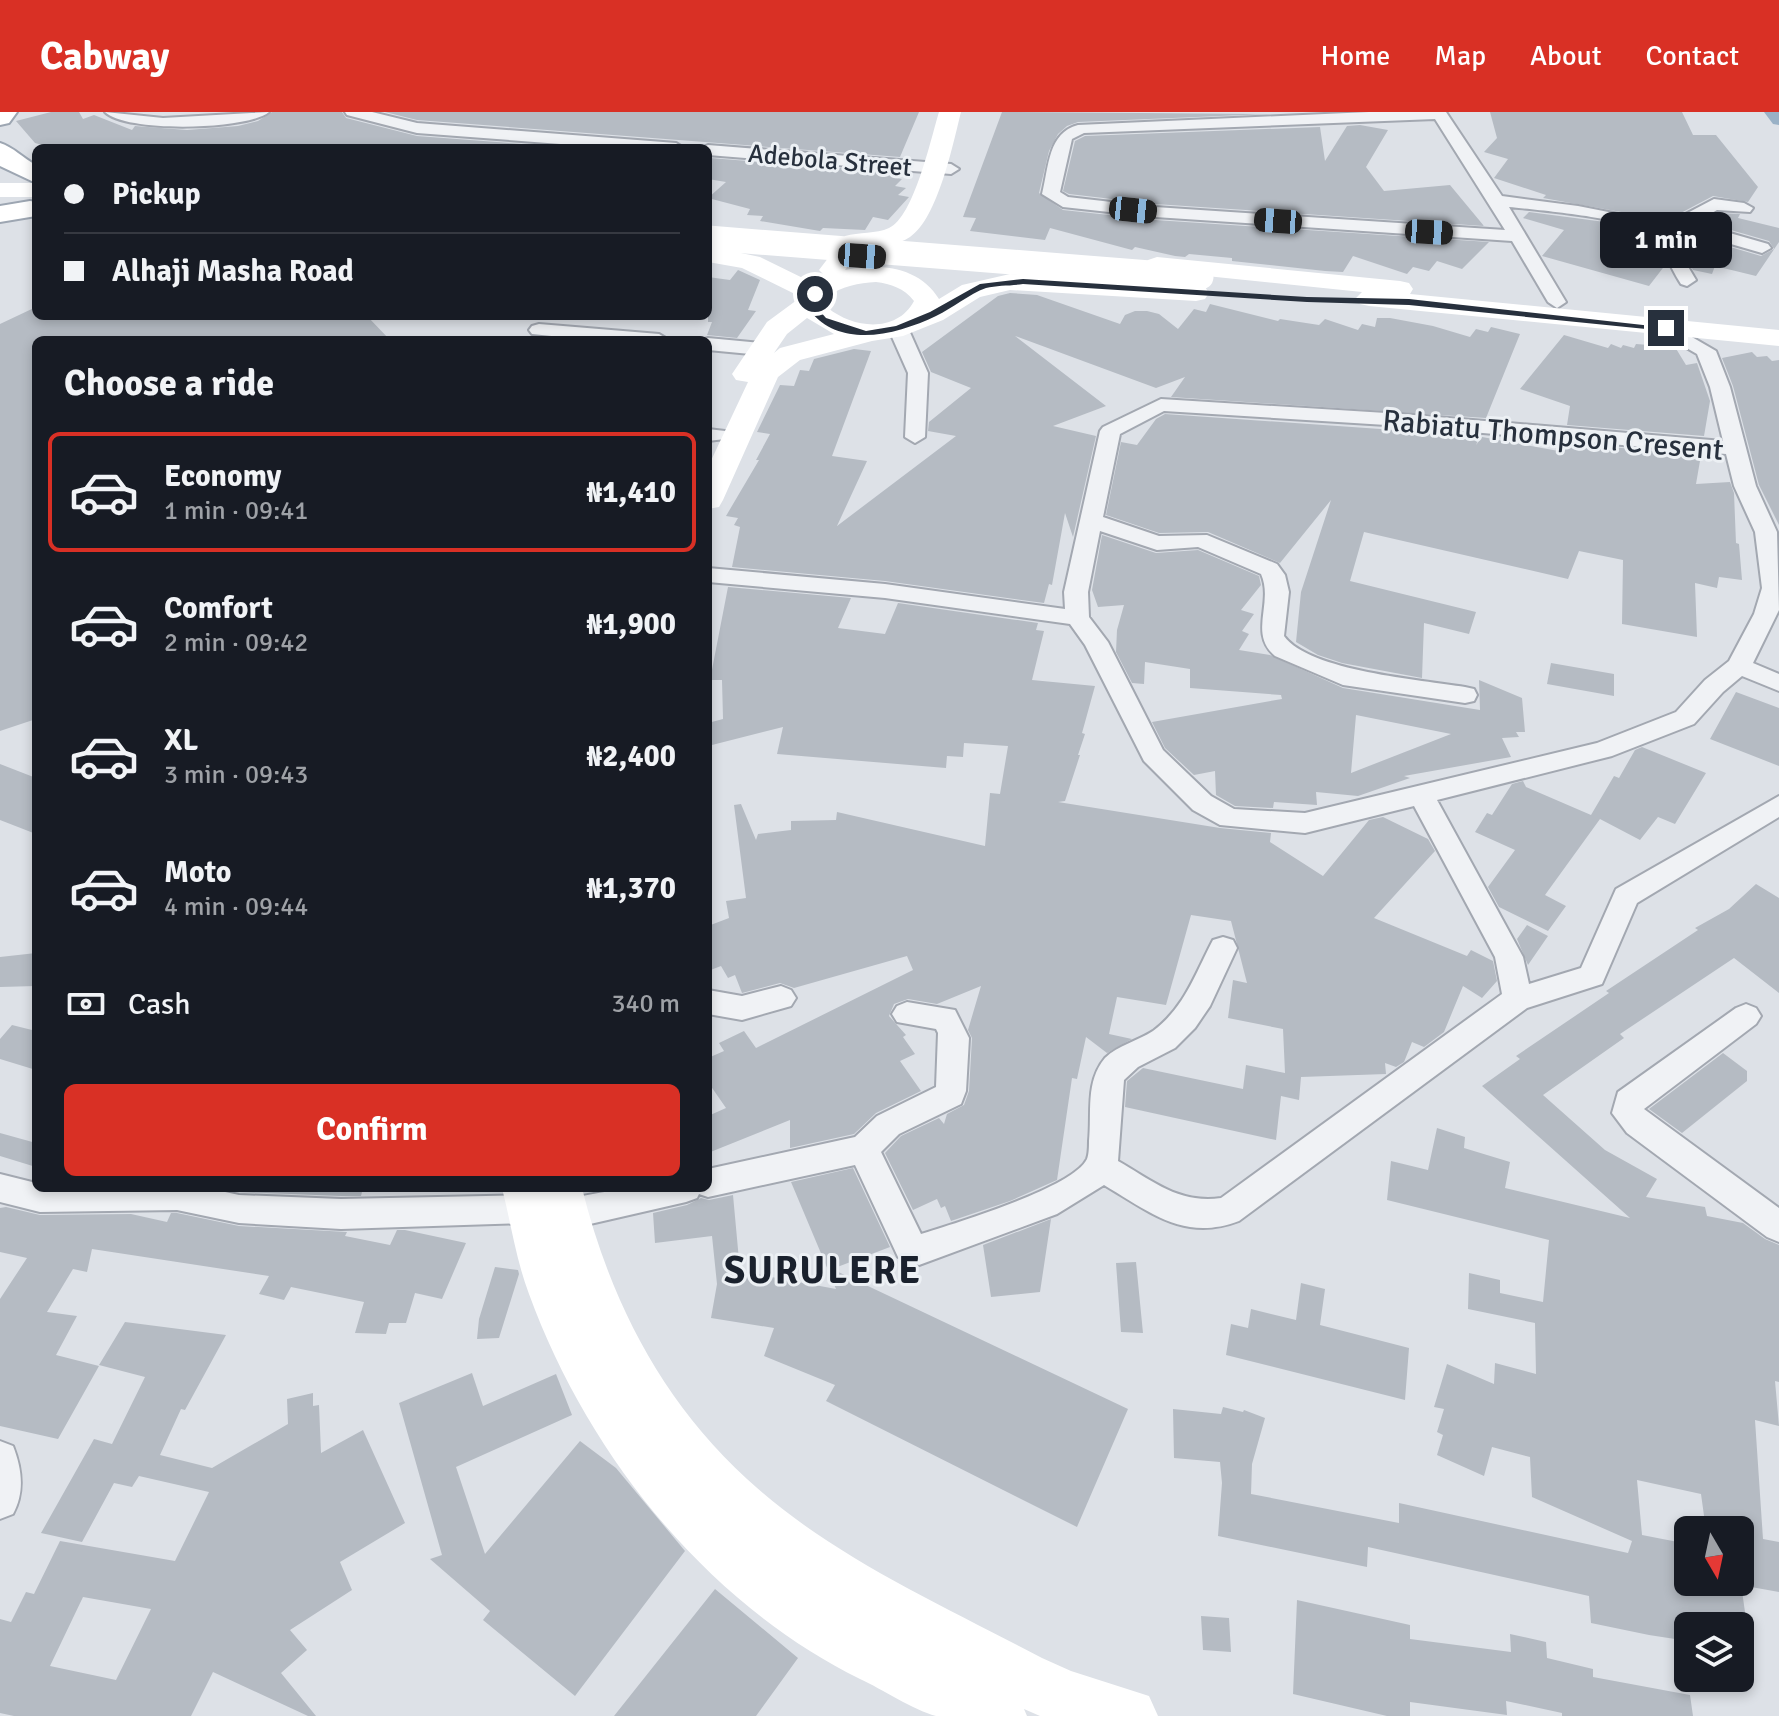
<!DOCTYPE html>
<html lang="en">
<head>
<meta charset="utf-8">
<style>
	:root { --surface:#171b24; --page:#20242c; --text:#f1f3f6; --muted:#9ea1a6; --line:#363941; --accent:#d93025 }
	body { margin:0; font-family:Signika,sans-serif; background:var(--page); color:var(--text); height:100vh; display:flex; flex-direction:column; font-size:30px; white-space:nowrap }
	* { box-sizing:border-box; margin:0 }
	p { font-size:26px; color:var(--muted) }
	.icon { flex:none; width:44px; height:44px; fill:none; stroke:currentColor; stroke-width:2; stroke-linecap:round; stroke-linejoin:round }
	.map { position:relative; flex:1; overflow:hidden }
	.sheet { position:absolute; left:32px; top:224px; width:680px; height:856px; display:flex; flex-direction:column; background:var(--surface); border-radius:12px; box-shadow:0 4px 12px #0003 }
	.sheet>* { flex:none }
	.top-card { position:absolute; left:32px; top:32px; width:680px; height:176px; border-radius:12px; box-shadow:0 4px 12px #0003; display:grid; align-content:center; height:176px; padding:0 32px; background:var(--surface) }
	.needle { width:52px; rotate:171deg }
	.fabs { position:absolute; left:1674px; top:1404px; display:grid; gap:16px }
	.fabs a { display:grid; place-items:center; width:80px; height:80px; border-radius:12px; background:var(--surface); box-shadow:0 4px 12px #0003; font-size:40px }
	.end { position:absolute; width:36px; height:36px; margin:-18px; border:10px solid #27303d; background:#fff; box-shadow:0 0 0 4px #fff }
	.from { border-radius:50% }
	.bubble { position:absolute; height:56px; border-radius:12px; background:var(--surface); box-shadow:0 4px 12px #0003; font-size:26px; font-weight:800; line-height:56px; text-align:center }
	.car { position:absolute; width:24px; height:48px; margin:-24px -12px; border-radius:10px; box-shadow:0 0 6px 2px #0007; background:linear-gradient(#222 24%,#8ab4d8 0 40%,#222 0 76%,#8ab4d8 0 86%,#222 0) }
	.top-card b { display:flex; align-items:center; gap:28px; height:76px; font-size:30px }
	.top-card b+b { border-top:2px solid var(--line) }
	.top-card i { width:20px; height:20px; background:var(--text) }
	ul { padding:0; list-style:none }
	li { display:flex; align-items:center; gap:24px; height:120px; margin:0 16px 12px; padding:0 16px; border:4px solid transparent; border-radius:12px }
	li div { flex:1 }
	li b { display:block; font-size:30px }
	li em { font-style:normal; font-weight:800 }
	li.current { border-color:var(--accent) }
	li>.icon { width:72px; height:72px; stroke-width:1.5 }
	h2 { padding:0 32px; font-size:36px; line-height:96px }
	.pay { display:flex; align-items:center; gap:20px; height:88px; padding:0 32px; font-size:30px }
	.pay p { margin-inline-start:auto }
	.cta { display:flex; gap:16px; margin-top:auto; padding:16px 32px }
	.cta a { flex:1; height:92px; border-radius:12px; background:var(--accent); color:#fff; font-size:32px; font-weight:800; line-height:92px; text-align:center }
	header { display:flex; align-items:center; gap:48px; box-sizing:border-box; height:112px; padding:0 40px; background:var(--accent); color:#fff }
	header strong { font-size:38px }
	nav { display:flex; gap:44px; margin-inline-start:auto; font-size:28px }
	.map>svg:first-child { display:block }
</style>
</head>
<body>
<header>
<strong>Cabway</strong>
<nav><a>Home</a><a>Map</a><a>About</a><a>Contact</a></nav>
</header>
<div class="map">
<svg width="1779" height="1604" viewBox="0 0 1779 1604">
	<rect width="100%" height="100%" fill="#dde1e7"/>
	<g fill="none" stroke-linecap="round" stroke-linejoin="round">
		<!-- canal -->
		<path fill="#99b1c6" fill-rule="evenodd" d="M1764 0H1779V13L1773 12Z"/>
	</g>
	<!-- building -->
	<path fill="#b5bbc3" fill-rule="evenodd" d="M51 0H79L83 7 94 3 132 18 135 14 187 18 238 14 258 9 272 0H342L346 6 417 24 574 36H53L35 31 16 9Z
		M385 0H919L900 45 417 8Z
		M1002 0 1267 2 1078 10 1067 14 1058 22 1049 39 1039 81 1063 98 1155 108 1489 130 1462 157 1437 149 1429 159 1413 155 1407 162 1353 144 1343 160 1325 159 1232 149V146L1189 142 1185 145 1175 144 1135 135 1132 138 1050 116 1045 128 970 119 976 106 963 105Z
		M1490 0H1682L1693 23H1716L1758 75 1748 90 1713 84 1675 104 1649 105 1543 86 1546 83 1494 66 1508 47 1484 40 1497 26Z
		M1360 13 1388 18 1366 55 1384 79 1450 73 1484 114 1155 92 1069 82 1063 79 1075 29 1085 24 1320 15 1325 49 1347 14Z
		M710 46 893 60 891 65 902 67 895 74 906 76 898 83 909 85 888 108 873 105 865 118 823 116 820 119 760 109 763 104 747 103 750 97 708 86 726 70 708 67Z
		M1529 100 1605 110 1640 120 1654 130 1666 152 1649 174 1542 144 1564 118 1523 106Z
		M1718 101 1740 102 1738 106 1779 116V130L1756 164 1715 154 1712 162 1693 158 1671 121 1679 120 1761 144 1774 137 1769 129 1703 110Z
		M738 158 760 168 748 198 756 199 737 226 707 223 712 210H708V165L730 168Z
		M1010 181 1037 183 1120 212 1125 203 1135 199H1147L1159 202 1178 217 1194 197 1206 200 1210 192 1278 209 1280 207 1319 213 1325 207 1358 218 1362 212 1375 215 1377 206H1390L1433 214 1470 225 1476 217 1488 220 1491 215 1520 222 1486 306 1171 285 1185 265 1156 276 1015 224 1106 294 1053 314 1096 324 1073 425 1065 401 1052 473 1049 472 1044 491 885 469 732 455 740 415 734 413 738 406 726 404 759 348H756L770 322 757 320 780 273 794 274 800 258 809 259 814 247 854 237 871 239 832 344 867 349 837 414 956 324 928 319 929 310 971 276 931 260 922 240 998 184Z
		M36 195V204H367L390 228H36V607L0 619V212Z
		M1564 223 1608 236 1611 232 1621 236 1623 233 1634 236 1636 232 1675 235 1686 253 1697 251 1710 289 1704 324 1567 313 1570 294 1520 277Z
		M1752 240 1757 245 1767 244 1772 249 1779 248V413L1759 373 1733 274 1722 246Z
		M1165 302 1480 324 1476 333 1482 325 1564 340 1565 331 1701 343 1696 372 1730 370 1734 381 1736 431 1739 432 1742 468 1719 465 1717 476 1695 471 1697 525 1622 512 1623 448 1579 439 1568 467 1364 420 1350 469 1476 500 1469 522 1424 511 1422 566 1342 551 1318 543 1296 530 1301 480 1331 388 1280 451 1208 420 1159 421 1106 403 1121 330 1137 333 1156 307Z
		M1102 423 1156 441 1198 438 1259 464 1261 473 1241 498 1254 502 1242 519 1249 522 1239 538 1270 543 1343 576 1480 598 1479 568 1522 586 1525 620H1516L1519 625 1502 626 1511 645 1404 664 1410 666 1358 684 1316 680 1317 693 1274 690 1273 696 1235 694 1216 683 1215 659 1194 663 1165 636 1152 610 1282 587 1281 583 1190 576V557L1145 550 1144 572 1132 571 1116 540 1117 518 1124 493 1098 495 1092 478ZM1356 603 1451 622 1351 661Z
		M728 475 851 486 838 516 885 522 898 491 1038 511 1036 518 1044 519 1032 568 1095 574 1082 621 1085 622 1078 643H1080L1065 689 1058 690 1220 716 1271 721 1270 730 1323 764 1369 708 1383 705 1428 727 1435 739 1374 806 1467 844 1471 838 1493 849 1497 869 1482 886 1463 874 1444 920 1424 935 1412 930 1404 950 1396 955 1385 951 1386 962 1301 965 1299 988 1281 984 1276 1028 1125 995 1127 969 1143 956 1243 977 1246 953 1285 961 1283 917 1228 906 1233 868 1247 871 1231 809 1191 803 1166 893 1117 885 1109 922 1132 927 1107 941 1086 925 1077 967 1072 966 1057 1068 1010 1089 951 1109 945 1094 941 1096 937 1087 913 1098 885 1041 901 1024 939 1006 944 1012 947 1002 964 993 969 979 972 926 968 918 981 874 937 892 908 887 894 892 889 904 906 923 903 925 915 942 900 949 921 979 876 1001 854 1022 790 1036V1008L708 1041V1004L726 996 708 970V946L724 939 719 931 744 919 756 936 913 858 907 844 794 876 780 871 742 881 735 863 728 866 721 854 708 859V814L729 806 726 789 746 786 734 693 741 692 756 728 758 722 791 718V709L836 708 837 700 985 734 990 681 1000 682 1008 634 964 631 963 645 947 644 946 656 777 642 783 615 708 634V611L723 607 722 568H710Z
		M1551 551 1614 562V584L1547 572Z
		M1736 580 1779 596V654L1710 627Z
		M1642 635 1706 661 1675 712 1658 705 1640 728 1600 707 1545 783 1566 794 1548 819 1499 795 1488 775 1515 738 1475 720 1487 701 1492 703 1512 672 1523 669 1526 675 1591 703 1614 664 1619 666 1635 638Z
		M0 652 36 666V722L0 708Z
		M1756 772 1779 786V881L1734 846 1620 922 1624 926 1543 983 1605 1038 1657 1067 1646 1085 1705 1095 1707 1104 1743 1111 1765 1127 1779 1133V1270L1775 1269 1779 1314 1755 1308 1763 1427 1779 1430V1480L1740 1473V1418H1706L1701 1382 1637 1368 1642 1423 1683 1431 1688 1470 1742 1479 1747 1514H1688V1529L1649 1523 1591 1511 1589 1484 1368 1435 1367 1455 1218 1424 1222 1371 1220 1350 1174 1346 1173 1297 1221 1302 1223 1295 1243 1300 1244 1298 1265 1306 1252 1352 1251 1382 1399 1411V1391L1628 1441 1632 1429 1532 1385 1530 1345 1492 1335 1484 1364 1437 1343 1443 1323 1437 1320 1444 1297 1434 1295 1447 1252 1494 1272 1495 1251 1536 1262 1535 1211 1468 1197 1469 1161 1500 1168V1181L1543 1190 1549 1128 1387 1088 1391 1049 1428 1058 1437 1016 1465 1025 1464 1036 1510 1050 1505 1076 1630 1106 1482 974 1520 947 1516 944 1609 881 1606 879 1698 818 1695 816 1729 797Z
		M1527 813 1548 824 1528 853 1517 827Z
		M36 841V874L0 875V845Z
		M12 913 36 919V958L0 947V927Z
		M1723 941 1747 959V969L1682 1021 1649 997Z
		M0 1021 36 1031V1055L0 1044Z
		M853 1056 890 1135 832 1157 1128 1297 1077 1415 826 1289 835 1273 764 1244 774 1216 711 1206 717 1172 712 1124 655 1131 653 1101 687 1093 701 1086 709 1088 733 1083 740 1159 836 1177 791 1070Z
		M221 1076H363L361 1084H341L239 1080Z
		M6 1095 40 1103 131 1102 167 1110 171 1101H177L239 1114 347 1120 345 1124 390 1133 397 1118H405L466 1131 442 1187 415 1181 406 1211H389L386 1222 355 1221 364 1190 291 1175 284 1188 259 1182 269 1164 92 1137 87 1160 73 1157 47 1200 77 1204 56 1243 99 1254 58 1327 0 1314V1187L27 1146 0 1140V1096Z
		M1051 1107 1040 1180 991 1185 983 1133Z
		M1136 1150 1143 1221 1121 1220 1116 1151Z
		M495 1155 518 1158 519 1162 499 1226 477 1227 479 1207Z
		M1301 1171 1325 1177 1320 1213 1409 1236 1405 1288 1226 1243 1231 1212 1248 1216 1251 1197 1296 1208Z
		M125 1210 226 1223 185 1298 181 1297 160 1343 212 1356 288 1312 287 1287 313 1281V1294L319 1293 321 1341 363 1318 405 1411 340 1450 352 1478 290 1518 307 1538 281 1561 316 1604H308L213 1560 191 1604H14L0 1601V1507L11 1510 26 1480 34 1482 60 1429 175 1449 209 1380 139 1364 132 1375 114 1371 82 1430 41 1421 94 1327 112 1332 145 1265 99 1253ZM83 1485 151 1497 116 1568 50 1554Z
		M472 1261 483 1294 556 1262 572 1303 456 1355 485 1442 580 1329 616 1356 685 1439 575 1584 483 1508 490 1499 430 1447 442 1443 399 1291Z
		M715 1477 798 1546 756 1604H614Z
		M1297 1488 1410 1513V1527L1511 1540 1510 1522 1546 1530 1547 1546 1593 1557V1565L1690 1583 1693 1604H1562V1601L1506 1589 1507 1603 1410 1590V1604H1387L1293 1582Z
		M1201 1504 1229 1506 1231 1540 1203 1538Z"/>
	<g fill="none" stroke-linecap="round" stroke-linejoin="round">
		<!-- street casing -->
		<g stroke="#a3a8b1" stroke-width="4">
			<path id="street" d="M105 0 163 6 269 0C248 18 126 21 105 0Z
				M345 0H372L417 11 676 31 684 36H613L417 21 347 3Z
				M1369 0H1446L1502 84 1578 94 1649 108 1676 107 1714 87 1744 91 1753 96 1750 100 1717 98 1695 111 1768 132 1771 136 1762 141 1679 117 1666 118 1696 168 1687 174 1681 172C1670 156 1665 136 1651 123 1633 106 1537 98 1509 95L1566 190 1557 196 1548 190 1512 129 1155 105 1063 95 1042 82C1049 54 1048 21 1078 13ZM1435 7 1505 118 1155 95 1068 85 1060 80 1072 27 1084 21Z
				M708 33 951 52 959 57 951 62 708 43V36H701Z
				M898 210 908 216 928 261 925 325 915 331 905 325 908 261 888 216Z
				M1666 210 1716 239 1730 275 1756 374 1777 420 1779 498 1753 551 1779 562V579L1742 564 1723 580 1694 612 1612 644 1437 688 1523 845 1529 872 1581 856 1616 777 1779 684V705L1637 791 1602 872 1527 896 1239 1109C1184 1130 1150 1100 1104 1073L1057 1102 919 1153 898 1145 855 1053 708 1085 699 1082 697 1086 686 1090 564 1118 552 1113 548 1103 552 1093C603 1074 655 1076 708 1076V1057L855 1025 877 1004 936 975 938 921 936 917 897 910 892 902 897 894 907 890 955 898 969 926 966 979 961 992 899 1022 881 1040 921 1122C953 1112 1073 1076 1087 1047 1089 1042 1089 1034 1089 1029 1092 1000 1085 970 1105 946 1118 933 1138 929 1153 919 1185 895 1195 862 1213 828L1223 825 1233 828 1237 836 1210 894 1195 916 1175 936 1138 955 1124 968 1118 1049C1153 1069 1179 1092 1221 1086L1502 882 1495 845 1414 694 1305 721 1220 713 1193 698 1144 649 1085 533 1070 512 885 486 708 470V456L885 472 1065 497 1064 480 1100 319 1103 315 1161 287 1402 302 1723 329 1710 275 1697 242 1659 220 1656 216ZM1164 299 1402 314 1726 342 1734 374 1755 420 1762 476 1754 502 1729 549 1705 568 1676 600 1597 631 1305 701 1234 697 1211 684 1163 638 1108 530 1089 505 1088 480 1100 419 1157 438 1198 435 1261 462C1274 491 1248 521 1275 544L1343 573 1465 591 1474 589 1477 583 1474 577 1465 575C1422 568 1309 559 1284 524L1289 480 1285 463 1277 452 1207 423 1159 424 1103 405 1120 322Z
				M539 212 659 222 669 228H590L532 222 529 218 532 214Z
				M708 226 761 231 771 237 761 243 708 238V228H701Z
				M708 317 725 319 728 323 725 327 708 329Z
				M781 874 791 878 796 886 791 894 742 908 708 902V878L742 884Z
				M1746 892 1756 896 1761 904 1756 912 1644 997 1779 1096V1130L1767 1125 1627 1021 1612 1001 1618 980 1736 896Z
				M0 1062 36 1071V1076H207L239 1083 341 1087 528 1083 539 1087 544 1097 539 1107 528 1111 341 1117 239 1111 177 1098 40 1100 0 1090Z
				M0 1329 13 1334C22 1357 25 1380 13 1402L0 1407Z"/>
		</g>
		<!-- primary casing -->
		<g stroke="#9da6b2" stroke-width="4">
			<path id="primary" d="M0 0H17L9 11 0 13Z
				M0 31C13 35 23 46 36 53V71L0 54Z
				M30 89 36 90V104L0 110V94Z"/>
		</g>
		<!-- street -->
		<use href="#street" fill="#f0f2f5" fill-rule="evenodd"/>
		<!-- secondary -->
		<path fill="#fff" fill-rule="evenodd" d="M939 0H961C953 32 938 106 910 125 897 134 878 134 862 135L845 158C879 150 920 155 939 187L962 173 1010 162 1196 173 1205 175 1209 181 1205 187 1196 189 1010 178 980 185 943 208 903 224 872 229 800 248 778 265 723 388 719 395 708 397V355L748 270 736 268 732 262 767 210 801 185 742 156 708 150V134L760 145 813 171 825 164 819 158 845 124C859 120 876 122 889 116 914 105 931 26 939 0ZM876 170C891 172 904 176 914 189 897 221 854 217 828 196V184C843 174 858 171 876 170ZM807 206 834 222 780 236 774 241 787 222Z
			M0 71H36V85H0Z
			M1157 145 1400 169 1409 171 1413 177 1410 182 1779 218V234L1369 194 1360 192 1356 186 1362 180 1148 158 1144 153 1148 148Z
			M502 1076H582C610 1188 661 1288 747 1367 830 1444 942 1493 1042 1546L1071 1559 1149 1584 1158 1604H1040L1024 1597 1027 1604C1003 1604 957 1604 936 1604 913 1598 882 1577 860 1567 706 1491 587 1341 529 1182 516 1148 511 1111 502 1076Z"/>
		<!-- primary -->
		<use href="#primary" fill="#fff" fill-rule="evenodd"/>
		<!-- secondary-bridge -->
		<path stroke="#fff" stroke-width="25" d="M708 126 1201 165"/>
	</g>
	<!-- route -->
	<path fill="#27303d" d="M1023 167 1307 185 1409 187 1670 216 1666 219 1409 193 1307 190 1023 172C1011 174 997 173 986 176 969 182 953 196 936 204 898 222 842 238 810 199L811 182 818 181 819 198 826 206 866 219 896 214 930 200 980 172Z"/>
	<g text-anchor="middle" stroke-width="6" stroke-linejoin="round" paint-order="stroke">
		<!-- far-street labels -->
		<g font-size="26" fill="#27303d" stroke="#ecf0f4">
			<text transform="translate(830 48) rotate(5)" y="9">Adebola Street</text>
		</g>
		<!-- street labels -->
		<g font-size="30" fill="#27303d" stroke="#ecf0f4">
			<text transform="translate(1553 323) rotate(5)" y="10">Rabiatu Thompson Cresent</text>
		</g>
		<!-- district labels -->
		<g font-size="38" font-weight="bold" letter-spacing="2" fill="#1a212d" stroke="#ecf0f4">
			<text x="823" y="1171">SURULERE</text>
		</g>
	</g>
</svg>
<div class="fabs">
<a><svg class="needle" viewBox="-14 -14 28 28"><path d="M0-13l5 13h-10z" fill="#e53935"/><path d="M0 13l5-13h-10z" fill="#9ea1a6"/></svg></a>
<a><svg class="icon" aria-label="layers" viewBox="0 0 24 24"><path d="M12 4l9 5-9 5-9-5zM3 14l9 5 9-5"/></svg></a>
</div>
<i class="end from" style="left:815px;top:182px"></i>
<i class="end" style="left:1666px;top:216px"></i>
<div class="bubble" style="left:1600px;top:100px;width:132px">1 min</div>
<i class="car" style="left:1133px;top:98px;rotate:96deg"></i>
<i class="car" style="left:1278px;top:109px;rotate:274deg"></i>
<i class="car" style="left:1429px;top:120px;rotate:93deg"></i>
<i class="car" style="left:862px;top:144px;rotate:94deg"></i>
<div class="top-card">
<b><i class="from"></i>Pickup</b>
<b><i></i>Alhaji Masha Road</b>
</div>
<section class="sheet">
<h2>Choose a ride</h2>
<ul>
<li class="current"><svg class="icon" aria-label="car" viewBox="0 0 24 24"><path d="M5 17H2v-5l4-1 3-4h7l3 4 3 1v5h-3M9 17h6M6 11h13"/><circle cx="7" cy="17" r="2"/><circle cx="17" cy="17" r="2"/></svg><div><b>Economy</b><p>1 min · 09:41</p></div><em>₦1,410</em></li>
<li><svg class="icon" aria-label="car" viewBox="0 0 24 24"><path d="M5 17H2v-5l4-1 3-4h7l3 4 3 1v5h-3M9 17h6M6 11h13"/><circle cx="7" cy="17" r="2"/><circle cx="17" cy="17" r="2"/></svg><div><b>Comfort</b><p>2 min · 09:42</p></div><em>₦1,900</em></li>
<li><svg class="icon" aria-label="car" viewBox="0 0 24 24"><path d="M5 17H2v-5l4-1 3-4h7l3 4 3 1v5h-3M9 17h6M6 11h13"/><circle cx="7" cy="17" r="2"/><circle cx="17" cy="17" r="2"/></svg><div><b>XL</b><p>3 min · 09:43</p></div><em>₦2,400</em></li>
<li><svg class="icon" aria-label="car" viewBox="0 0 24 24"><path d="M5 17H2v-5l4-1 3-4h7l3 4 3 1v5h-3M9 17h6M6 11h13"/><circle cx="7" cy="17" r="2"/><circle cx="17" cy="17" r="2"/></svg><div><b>Moto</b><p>4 min · 09:44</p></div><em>₦1,370</em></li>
</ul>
<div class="pay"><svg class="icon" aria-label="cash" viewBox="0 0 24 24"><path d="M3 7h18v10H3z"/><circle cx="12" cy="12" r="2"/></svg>Cash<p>340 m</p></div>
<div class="cta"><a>Confirm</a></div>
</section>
</div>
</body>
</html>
